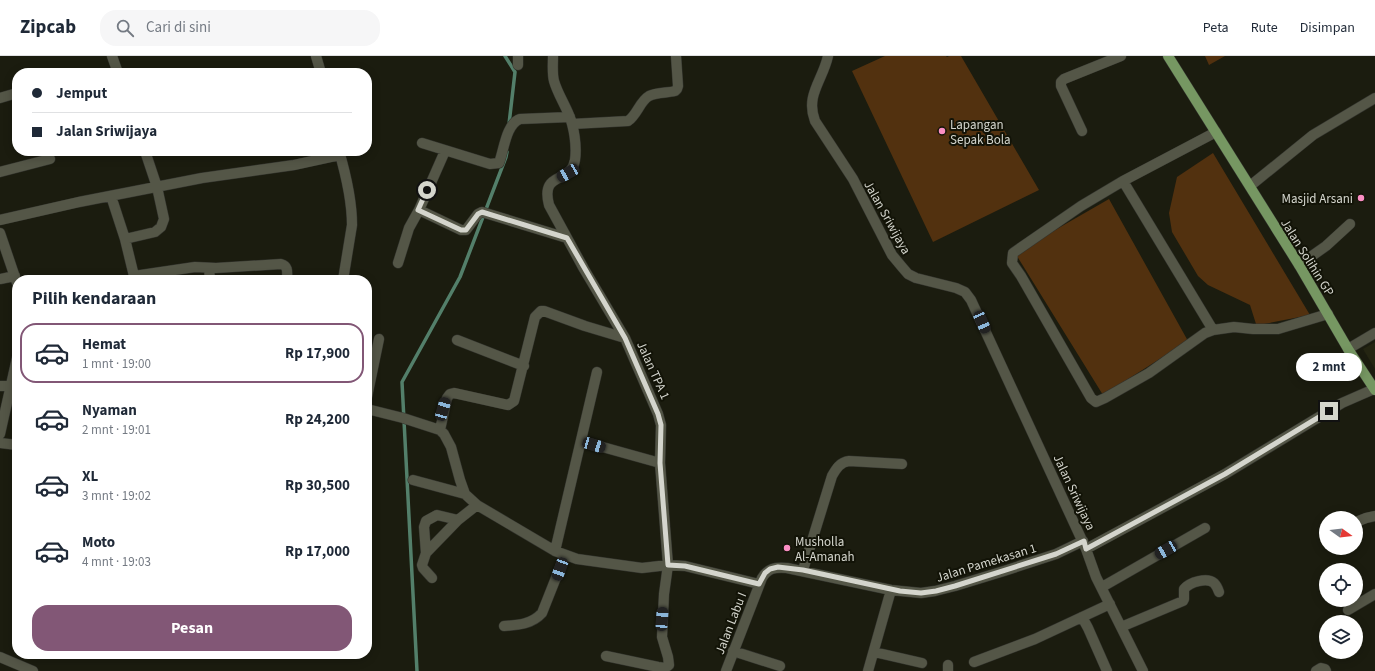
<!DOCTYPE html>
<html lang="id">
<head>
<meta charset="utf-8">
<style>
	:root { --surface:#fff; --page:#f6f6f7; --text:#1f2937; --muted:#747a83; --line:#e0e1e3; --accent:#825776 }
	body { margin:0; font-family:"Source Sans 3",sans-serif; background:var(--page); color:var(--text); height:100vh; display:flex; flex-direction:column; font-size:15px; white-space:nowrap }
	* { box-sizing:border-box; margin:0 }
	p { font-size:13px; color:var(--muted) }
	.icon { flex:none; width:22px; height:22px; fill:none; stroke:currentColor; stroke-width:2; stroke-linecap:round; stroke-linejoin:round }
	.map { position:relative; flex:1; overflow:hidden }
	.panel { position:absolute; left:12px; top:219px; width:360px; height:384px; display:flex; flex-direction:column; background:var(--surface); border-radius:16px; box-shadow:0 2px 10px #0003 }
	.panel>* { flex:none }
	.guide { position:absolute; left:12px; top:12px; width:360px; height:88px; border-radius:16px; box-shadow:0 2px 10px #0003; display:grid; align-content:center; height:88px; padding:0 20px; background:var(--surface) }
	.needle { width:26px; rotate:105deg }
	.fabs { position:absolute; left:1319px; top:455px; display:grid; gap:8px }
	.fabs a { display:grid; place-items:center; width:44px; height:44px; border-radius:50%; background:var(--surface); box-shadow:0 2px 10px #0003; font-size:20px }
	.end { position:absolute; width:18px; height:18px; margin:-9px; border:5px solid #d4d5cd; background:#111; box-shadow:0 0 0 2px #111 }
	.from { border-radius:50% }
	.bubble { position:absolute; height:28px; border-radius:14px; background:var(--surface); box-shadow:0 2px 10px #0003; font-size:13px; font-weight:700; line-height:28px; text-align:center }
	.car { position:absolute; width:12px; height:24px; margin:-12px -6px; border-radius:5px; box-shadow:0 0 3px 1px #0007; background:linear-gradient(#222 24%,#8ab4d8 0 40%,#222 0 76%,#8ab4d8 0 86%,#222 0) }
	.guide b { display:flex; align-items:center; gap:14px; height:38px; font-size:15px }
	.guide b+b { border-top:1px solid var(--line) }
	.guide i { width:10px; height:10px; background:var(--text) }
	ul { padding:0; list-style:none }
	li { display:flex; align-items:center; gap:12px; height:60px; margin:0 8px 6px; padding:0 12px; border:2px solid transparent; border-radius:16px }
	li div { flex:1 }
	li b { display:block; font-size:15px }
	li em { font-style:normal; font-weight:700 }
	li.selected { border-color:var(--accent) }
	li>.icon { width:36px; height:36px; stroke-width:1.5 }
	h2 { padding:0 20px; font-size:18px; line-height:48px }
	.cta { display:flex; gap:8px; margin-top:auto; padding:8px 20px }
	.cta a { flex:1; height:46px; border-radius:16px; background:var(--accent); color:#fff; font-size:16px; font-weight:700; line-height:46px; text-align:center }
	header { display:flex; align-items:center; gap:24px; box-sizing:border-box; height:56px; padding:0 20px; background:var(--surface); border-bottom:1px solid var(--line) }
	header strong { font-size:19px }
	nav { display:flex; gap:22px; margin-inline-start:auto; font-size:14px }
	.search { width:280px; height:36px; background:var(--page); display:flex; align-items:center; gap:10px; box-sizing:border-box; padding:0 14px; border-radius:16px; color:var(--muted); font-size:15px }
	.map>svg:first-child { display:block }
</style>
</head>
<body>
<header>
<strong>Zipcab</strong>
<div class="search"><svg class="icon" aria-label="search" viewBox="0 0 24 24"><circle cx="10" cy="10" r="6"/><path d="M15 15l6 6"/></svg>Cari di sini</div>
<nav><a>Peta</a><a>Rute</a><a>Disimpan</a></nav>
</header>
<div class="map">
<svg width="1375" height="615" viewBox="0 0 1375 615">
	<rect width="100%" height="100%" fill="#1b1c0f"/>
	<!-- built -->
	<path fill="#242512" d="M1375 286V313L1363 293Z"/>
	<!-- green -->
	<path fill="#52310f" d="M885 0H946L947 1 949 0H961L1039 134 933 186 852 15Z
		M1205 0H1225L1209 9Z
		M1213 97 1310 259 1264 268H1256L1250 249 1208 229 1198 220 1172 176 1169 157 1177 121Z
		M1109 143 1188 285 1103 339 1015 197Z"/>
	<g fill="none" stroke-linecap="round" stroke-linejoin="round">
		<!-- stream -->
		<path stroke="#537f6a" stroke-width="3.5" d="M505 0 515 16 509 68
			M417 615 402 326 460 221 506 101 507 96"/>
		<!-- minor casing -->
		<g stroke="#33342e" stroke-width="11">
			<path id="minor" d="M112 0 118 17
				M316 0 321 17
				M553 0C553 8 552 17 554 25 557 36 564 47 569 59 574 71 577 90 575 104 571 129 540 114 549 149L584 213 625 282 658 358 661 369 660 407 668 509 664 538 662 581 668 601 669 609 665 612 658 611 606 600
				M828 0C823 24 805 39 815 65L853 123 892 199 902 211 908 218 916 222 956 232 965 236 971 244 1086 493
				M518 9V0
				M0 42 17 37
				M572 68 628 65C637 59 640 45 649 40 657 36 667 37 675 35L677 33 678 30 676 0
				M1082 75 1061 30V26L1064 23 1121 0
				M1216 76 1123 125 1081 150 1013 197 1012 207 1021 220 1091 342 1096 346 1105 342 1149 317 1205 277 1213 274 1234 271 1253 273H1278L1328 258
				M422 87 490 108 499 107C504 94 506 68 520 63L570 61
				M339 95C346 119 352 144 352 169L343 224
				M445 95 419 154 461 174H466L478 158 482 156 567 182
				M0 116 50 103
				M1123 125 1213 274
				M1250 130 1313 79 1375 42
				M111 140 125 183 134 220
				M0 164 79 146 202 122 294 109 340 99
				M0 177 17 227
				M125 183 155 176 161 171 164 163 157 131 145 95
				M398 207 409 172 419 154
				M1299 209 1326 190 1350 168
				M209 212 210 224
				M0 223 15 220
				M135 224 134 220 195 211 216 212 281 208C289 210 287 217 287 224
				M457 284 524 310
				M1348 293 1375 277
				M0 330H11
				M367 341 379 283
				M367 353 403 362 440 374 444 378 451 391 460 424 465 438 477 449 555 495 577 503 642 512 668 509 685 510 759 528
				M440 374 447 342 450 338 454 337 508 349 514 345 535 261 541 255H544L585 270 625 282
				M0 378 17 302
				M581 385 660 407
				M0 387 17 389
				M413 424 465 438
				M1356 466 1366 462 1375 460
				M555 495 597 316
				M426 497 424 471 426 465 437 459 458 464
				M803 514 832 420C836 413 840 406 849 405L902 408
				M432 522 423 512 422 509 426 497 458 464 477 449
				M1102 531 1205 472
				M1348 554 1375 538
				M1082 561 1088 572 1107 615
				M504 570C519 569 532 568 542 557L565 499
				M1121 571 1183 545 1184 543V533C1190 526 1207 521 1214 527 1217 530 1218 533 1219 536
				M733 595 780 610
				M874 596 922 607
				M0 601 33 615
				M974 606 1035 583 1110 548
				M948 609V615
				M726 615 762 522C768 512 775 511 787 512L891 534 921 537 935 535 955 530 1004 515 1056 498 1083 485
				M868 615 891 534
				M1143 615 1096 521 1086 493 1225 418 1342 347 1374 333
				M1316 615 1321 612 1325 613 1326 615"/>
		</g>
		<!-- major casing -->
		<g stroke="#33342e" stroke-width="11">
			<path id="major" d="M1168 0 1299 209 1348 293 1375 334"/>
		</g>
		<!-- minor -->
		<use href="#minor" stroke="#545647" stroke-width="10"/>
		<!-- major -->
		<use href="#major" stroke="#769762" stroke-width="10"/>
	</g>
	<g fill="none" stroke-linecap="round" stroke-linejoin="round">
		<!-- route -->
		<path stroke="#d4d5cd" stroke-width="5" d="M427 134 418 154 461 174H466L478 158 482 156 567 182 625 282 658 358 661 369 660 407 668 509 685 510 759 528 765 517 770 513 778 511 803 514 900 535 921 537 936 535 955 530 1056 498 1084 485 1086 493 1225 418 1329 355"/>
	</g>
	<!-- markers -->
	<g fill="#fb8fc4" stroke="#121307" stroke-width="1.5">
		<circle cx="942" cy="75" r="4"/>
		<circle cx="1361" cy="142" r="4"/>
		<circle cx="787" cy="492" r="4"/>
	</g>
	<g text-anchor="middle" stroke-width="4" stroke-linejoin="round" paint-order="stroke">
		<!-- poi labels -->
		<g font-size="13" fill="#d4d5cd" stroke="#121307" text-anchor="start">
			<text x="950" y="73">Lapangan<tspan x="950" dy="15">Sepak Bola</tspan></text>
			<text x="1353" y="147" text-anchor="end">Masjid Arsani</text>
			<text x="795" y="490">Musholla<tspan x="795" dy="15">Al-Amanah</tspan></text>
		</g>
		<!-- street labels -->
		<g font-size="13" fill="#d4d5cd" stroke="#121307">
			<text transform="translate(888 161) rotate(61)" y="5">Jalan Sriwijaya</text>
			<text transform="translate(1308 201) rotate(58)" y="5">Jalan Solihin GP</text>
			<text transform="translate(654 314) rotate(66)" y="5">Jalan TPA 1</text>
			<text transform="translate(1075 436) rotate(65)" y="5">Jalan Sriwijaya</text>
			<text transform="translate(986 506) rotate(-17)" y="5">Jalan Pamekasan 1</text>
			<text transform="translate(730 567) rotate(-69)" y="5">Jalan Labu I</text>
		</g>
	</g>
</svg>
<div class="fabs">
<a><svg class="needle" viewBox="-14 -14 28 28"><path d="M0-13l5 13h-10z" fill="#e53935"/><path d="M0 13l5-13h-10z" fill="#747a83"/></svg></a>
<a><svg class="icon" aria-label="locate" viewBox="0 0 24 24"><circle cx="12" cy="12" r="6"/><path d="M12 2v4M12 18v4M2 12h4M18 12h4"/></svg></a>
<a><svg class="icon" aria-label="layers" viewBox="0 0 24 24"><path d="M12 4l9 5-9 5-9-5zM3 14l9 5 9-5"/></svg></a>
</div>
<i class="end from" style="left:427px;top:134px"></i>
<i class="end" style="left:1329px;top:355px"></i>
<div class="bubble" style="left:1296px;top:297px;width:66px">2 mnt</div>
<i class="car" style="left:568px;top:117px;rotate:240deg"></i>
<i class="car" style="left:982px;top:266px;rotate:156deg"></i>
<i class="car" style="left:443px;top:353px;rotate:16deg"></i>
<i class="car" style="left:594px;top:389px;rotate:106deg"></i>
<i class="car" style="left:1166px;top:494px;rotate:240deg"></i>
<i class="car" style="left:560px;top:513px;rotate:200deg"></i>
<i class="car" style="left:662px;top:563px;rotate:4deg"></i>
<div class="guide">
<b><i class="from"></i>Jemput</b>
<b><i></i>Jalan Sriwijaya</b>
</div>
<section class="panel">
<h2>Pilih kendaraan</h2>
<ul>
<li class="selected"><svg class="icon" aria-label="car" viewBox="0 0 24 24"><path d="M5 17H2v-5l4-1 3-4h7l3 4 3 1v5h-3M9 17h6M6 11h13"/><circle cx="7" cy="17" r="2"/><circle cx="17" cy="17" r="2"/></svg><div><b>Hemat</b><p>1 mnt · 19:00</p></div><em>Rp 17,900</em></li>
<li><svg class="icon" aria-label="car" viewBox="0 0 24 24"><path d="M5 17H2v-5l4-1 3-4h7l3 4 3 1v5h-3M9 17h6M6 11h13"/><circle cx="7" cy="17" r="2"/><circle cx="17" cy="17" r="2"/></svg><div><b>Nyaman</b><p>2 mnt · 19:01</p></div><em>Rp 24,200</em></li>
<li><svg class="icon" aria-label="car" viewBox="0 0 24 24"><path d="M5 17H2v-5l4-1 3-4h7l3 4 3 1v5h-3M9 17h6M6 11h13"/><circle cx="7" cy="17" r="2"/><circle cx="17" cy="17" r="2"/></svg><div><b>XL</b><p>3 mnt · 19:02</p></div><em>Rp 30,500</em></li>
<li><svg class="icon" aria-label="car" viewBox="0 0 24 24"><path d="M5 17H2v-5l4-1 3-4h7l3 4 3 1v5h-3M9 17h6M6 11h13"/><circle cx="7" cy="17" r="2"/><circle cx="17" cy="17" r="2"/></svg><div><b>Moto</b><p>4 mnt · 19:03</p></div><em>Rp 17,000</em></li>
</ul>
<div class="cta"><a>Pesan</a></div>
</section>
</div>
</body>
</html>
